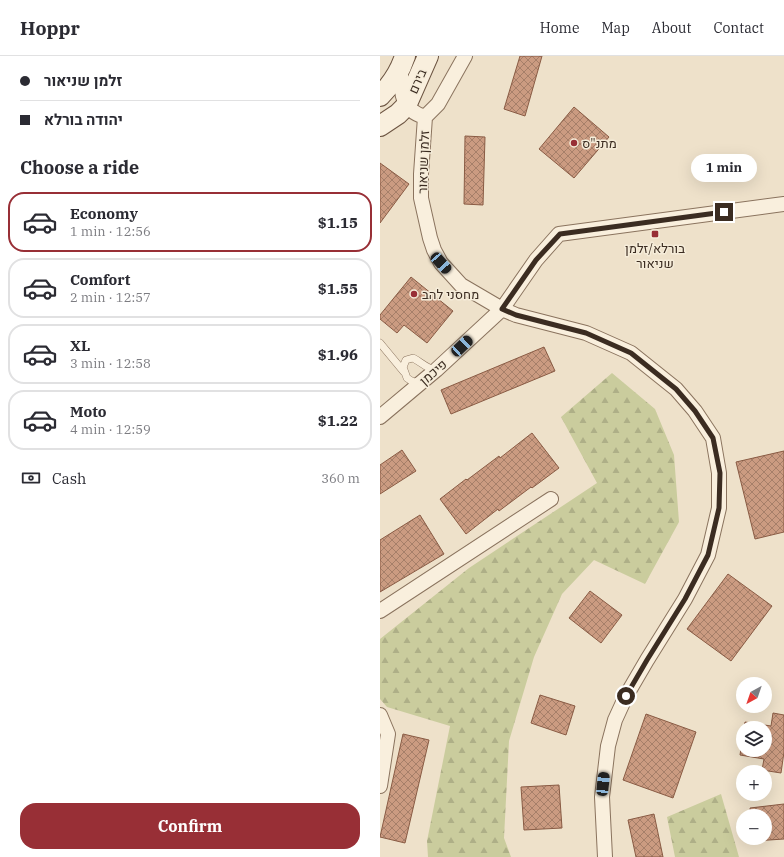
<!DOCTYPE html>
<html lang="en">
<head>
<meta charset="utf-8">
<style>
	:root { --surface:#fff; --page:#f2f2f3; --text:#2b2b33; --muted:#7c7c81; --line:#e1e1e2; --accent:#982f36 }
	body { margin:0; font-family:"IBM Plex Serif",Heebo,serif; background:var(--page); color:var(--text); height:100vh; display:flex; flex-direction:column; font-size:15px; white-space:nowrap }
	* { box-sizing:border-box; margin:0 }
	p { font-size:13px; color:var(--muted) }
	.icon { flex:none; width:22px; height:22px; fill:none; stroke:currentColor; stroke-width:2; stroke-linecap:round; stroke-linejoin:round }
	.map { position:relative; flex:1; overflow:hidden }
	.panel { display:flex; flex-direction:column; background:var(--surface); width:380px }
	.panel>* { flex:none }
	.top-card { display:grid; align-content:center; height:88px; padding:0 20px; background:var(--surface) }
	.needle { width:26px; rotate:220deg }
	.fabs { position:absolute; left:356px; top:621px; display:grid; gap:8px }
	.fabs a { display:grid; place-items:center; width:36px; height:36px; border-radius:50%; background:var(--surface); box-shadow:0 4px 16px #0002; font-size:20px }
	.end { position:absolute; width:18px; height:18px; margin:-9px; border:5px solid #3b2c21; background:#fff; box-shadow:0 0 0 2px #fff }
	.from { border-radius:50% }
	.bubble { position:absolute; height:28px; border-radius:14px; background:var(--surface); box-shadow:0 4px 16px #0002; font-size:13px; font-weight:700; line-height:28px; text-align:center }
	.car { position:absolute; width:12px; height:24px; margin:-12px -6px; border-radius:5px; box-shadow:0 0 3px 1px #0007; background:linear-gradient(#222 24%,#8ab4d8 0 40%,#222 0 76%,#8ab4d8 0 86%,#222 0) }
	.top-card b { display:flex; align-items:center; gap:14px; height:38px; font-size:15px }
	.top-card b+b { border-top:1px solid var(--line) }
	.top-card i { width:10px; height:10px; background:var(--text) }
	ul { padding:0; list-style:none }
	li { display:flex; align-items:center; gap:12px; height:60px; margin:0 8px 6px; padding:0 12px; border:2px solid var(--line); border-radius:16px }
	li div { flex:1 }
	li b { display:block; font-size:15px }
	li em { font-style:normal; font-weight:700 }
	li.active { border-color:var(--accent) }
	li>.icon { width:36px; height:36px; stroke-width:1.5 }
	h2 { padding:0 20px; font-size:18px; line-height:48px }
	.pay { display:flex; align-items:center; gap:10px; height:44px; padding:0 20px; font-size:15px }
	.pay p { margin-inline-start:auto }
	.action { display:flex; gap:8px; margin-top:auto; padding:8px 20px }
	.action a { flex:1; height:46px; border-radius:16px; background:var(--accent); color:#fff; font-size:16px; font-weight:700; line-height:46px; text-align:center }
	header { display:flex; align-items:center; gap:24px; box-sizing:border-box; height:56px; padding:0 20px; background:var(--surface); border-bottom:1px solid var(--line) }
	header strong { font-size:19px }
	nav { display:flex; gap:22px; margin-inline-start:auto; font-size:14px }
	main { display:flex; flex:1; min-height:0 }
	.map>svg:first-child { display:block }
</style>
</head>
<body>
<header>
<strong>Hoppr</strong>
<nav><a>Home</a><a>Map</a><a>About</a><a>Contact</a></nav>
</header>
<main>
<section class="panel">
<div class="top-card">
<b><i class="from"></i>זלמן שניאור</b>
<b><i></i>יהודה בורלא</b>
</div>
<h2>Choose a ride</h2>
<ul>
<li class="active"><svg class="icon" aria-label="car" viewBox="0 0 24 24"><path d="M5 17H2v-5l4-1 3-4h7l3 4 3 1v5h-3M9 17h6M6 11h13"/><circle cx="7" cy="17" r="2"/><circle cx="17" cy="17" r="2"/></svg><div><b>Economy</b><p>1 min · 12:56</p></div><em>$1.15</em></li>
<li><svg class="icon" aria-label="car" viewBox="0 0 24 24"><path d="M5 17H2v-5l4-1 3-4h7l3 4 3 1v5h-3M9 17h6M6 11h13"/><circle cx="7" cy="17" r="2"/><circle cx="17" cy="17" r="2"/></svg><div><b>Comfort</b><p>2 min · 12:57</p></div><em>$1.55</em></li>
<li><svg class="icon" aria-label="car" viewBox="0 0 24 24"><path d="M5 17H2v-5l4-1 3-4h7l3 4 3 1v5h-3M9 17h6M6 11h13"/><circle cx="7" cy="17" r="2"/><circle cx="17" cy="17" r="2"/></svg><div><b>XL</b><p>3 min · 12:58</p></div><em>$1.96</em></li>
<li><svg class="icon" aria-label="car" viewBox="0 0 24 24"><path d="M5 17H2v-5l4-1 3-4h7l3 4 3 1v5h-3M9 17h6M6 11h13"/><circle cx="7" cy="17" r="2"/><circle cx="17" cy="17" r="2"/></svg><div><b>Moto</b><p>4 min · 12:59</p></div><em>$1.22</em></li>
</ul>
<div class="pay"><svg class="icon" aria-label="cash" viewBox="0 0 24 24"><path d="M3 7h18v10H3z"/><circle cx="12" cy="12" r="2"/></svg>Cash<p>360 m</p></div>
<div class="action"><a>Confirm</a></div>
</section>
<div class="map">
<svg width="404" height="801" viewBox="0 0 404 801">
	<defs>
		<pattern id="forest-firs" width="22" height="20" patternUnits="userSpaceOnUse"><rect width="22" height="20" fill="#cacc9d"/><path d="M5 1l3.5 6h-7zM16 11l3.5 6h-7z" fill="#aeaf87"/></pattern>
		<pattern id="building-cross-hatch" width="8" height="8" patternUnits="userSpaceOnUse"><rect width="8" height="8" fill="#cb9b81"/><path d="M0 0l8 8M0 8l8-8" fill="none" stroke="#a67f69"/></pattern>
	</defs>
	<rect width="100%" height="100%" fill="#eee1ca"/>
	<!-- forest -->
	<path fill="url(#forest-firs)" d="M232 317 275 353 294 399 299 466 265 528 214 504 182 538 154 601 129 685 124 782 131 801H48L47 785 70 670 7 651 0 643V583L89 512 217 427 181 361Z
		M341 738 359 801H295L287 761Z"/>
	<!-- building -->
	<path fill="url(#building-cross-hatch)" stroke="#895b44" d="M140 0H162L145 60 124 53Z
		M194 51 229 81 194 122 159 93Z
		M85 80 105 81 103 149 84 148Z
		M0 107 29 128 0 167Z
		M31 221 73 255 47 287 24 269 17 277 0 263V259Z
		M164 291 175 315 71 358 61 334Z
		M152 377 179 412 152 432 151 431 119 455 118 453 86 478 60 443 86 423 87 424 119 400 120 402Z
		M22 394 36 415 0 438V409Z
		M404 395V476L375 483 356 406Z
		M40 459 64 498 0 536V484Z
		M348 518 392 550 351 605 307 573Z
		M210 535 242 559 221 587 189 562Z
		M160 639 195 650 186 679 151 667Z
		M393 657 404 659V696L401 717 382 714 384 703 360 699 363 680V694H385V672H364L365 666 391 670Z
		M266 658 316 676 293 742 243 724Z
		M23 678 49 684 25 787 0 781Z
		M179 729 182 772 144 774 141 731Z
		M404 748V783L374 785 373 782H385V760H371L370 752Z
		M274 758 283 801H256L248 764Z"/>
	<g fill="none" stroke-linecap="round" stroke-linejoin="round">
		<!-- lane casing -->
		<g stroke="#8a735e" stroke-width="8">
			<path id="lane" d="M0 287 24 316
				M41 325 33 326 27 322 23 311 26 304 33 302C41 306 46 312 55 314"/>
		</g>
		<!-- street casing -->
		<g stroke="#8a735e" stroke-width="16">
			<path id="street" d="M21 13C21 35 20 54 45 61
				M45 61 41 118V142L50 182 54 194 61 207 81 229 122 253 136 259 206 277 251 297 296 333 315 355 333 382 339 417V452L328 499 305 543 267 604 246 640 235 664 228 690 222 741 225 801
				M45 61 58 48 85 0
				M0 361 56 314 122 253 156 204 179 178 404 148
				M0 555 171 443
				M0 659 8 678 0 730"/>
		</g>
		<!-- secondary casing -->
		<g stroke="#6c5441" stroke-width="22">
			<path id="secondary" d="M0 40C11 29 20 16 25 0
				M0 70 18 58 26 50 48 0"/>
		</g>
		<!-- lane -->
		<use href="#lane" stroke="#f9efdd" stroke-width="7"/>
		<!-- street -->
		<use href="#street" stroke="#f9efdd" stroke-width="14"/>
		<!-- secondary -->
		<use href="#secondary" stroke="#f9efdd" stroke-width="20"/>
	</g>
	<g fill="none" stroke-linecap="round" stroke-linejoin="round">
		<!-- route -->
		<path stroke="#3b2c21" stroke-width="5" d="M246 640 267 604 305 543 328 499 339 452 340 417 333 382 315 355 296 333 251 297 206 277 136 259 122 253 156 204 180 178 344 156"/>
	</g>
	<!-- markers -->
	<g fill="#982f36" stroke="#f5ecd9" stroke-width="1.5">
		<circle cx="194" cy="87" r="4"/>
		<rect x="271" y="174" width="8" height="8" rx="2"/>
		<circle cx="34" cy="238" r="4"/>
	</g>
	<g text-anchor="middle" stroke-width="3" stroke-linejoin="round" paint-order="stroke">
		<!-- street labels -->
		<g font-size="13" fill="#3b2c21" stroke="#f5ecd9">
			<text transform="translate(37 25) rotate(-66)" y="5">בירם</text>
			<text transform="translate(43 106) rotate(-88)" y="5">זלמן שניאור</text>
			<text transform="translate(53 316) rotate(-41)" y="5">פיכמן</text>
		</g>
		<!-- poi labels -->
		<g font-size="13" fill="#3b2c21" stroke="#f5ecd9" text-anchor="start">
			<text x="202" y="92">מתנ"ס</text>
			<text x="275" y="197" text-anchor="middle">בורלא/זלמן<tspan x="275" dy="15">שניאור</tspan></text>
			<text x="42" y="243">מחסני להב</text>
		</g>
	</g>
</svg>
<div class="fabs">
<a><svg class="needle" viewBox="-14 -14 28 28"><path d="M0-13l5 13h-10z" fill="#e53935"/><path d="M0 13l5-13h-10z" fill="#7c7c81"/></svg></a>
<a><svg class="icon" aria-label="layers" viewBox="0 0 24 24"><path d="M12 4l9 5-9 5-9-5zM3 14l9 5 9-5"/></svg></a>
<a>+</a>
<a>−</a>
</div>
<i class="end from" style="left:246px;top:640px"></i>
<i class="end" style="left:344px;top:156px"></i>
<div class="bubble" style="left:311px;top:98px;width:66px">1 min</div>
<i class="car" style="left:61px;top:207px;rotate:138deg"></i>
<i class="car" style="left:82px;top:290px;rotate:47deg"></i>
<i class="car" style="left:223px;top:728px;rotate:6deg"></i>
</div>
</main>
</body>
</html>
